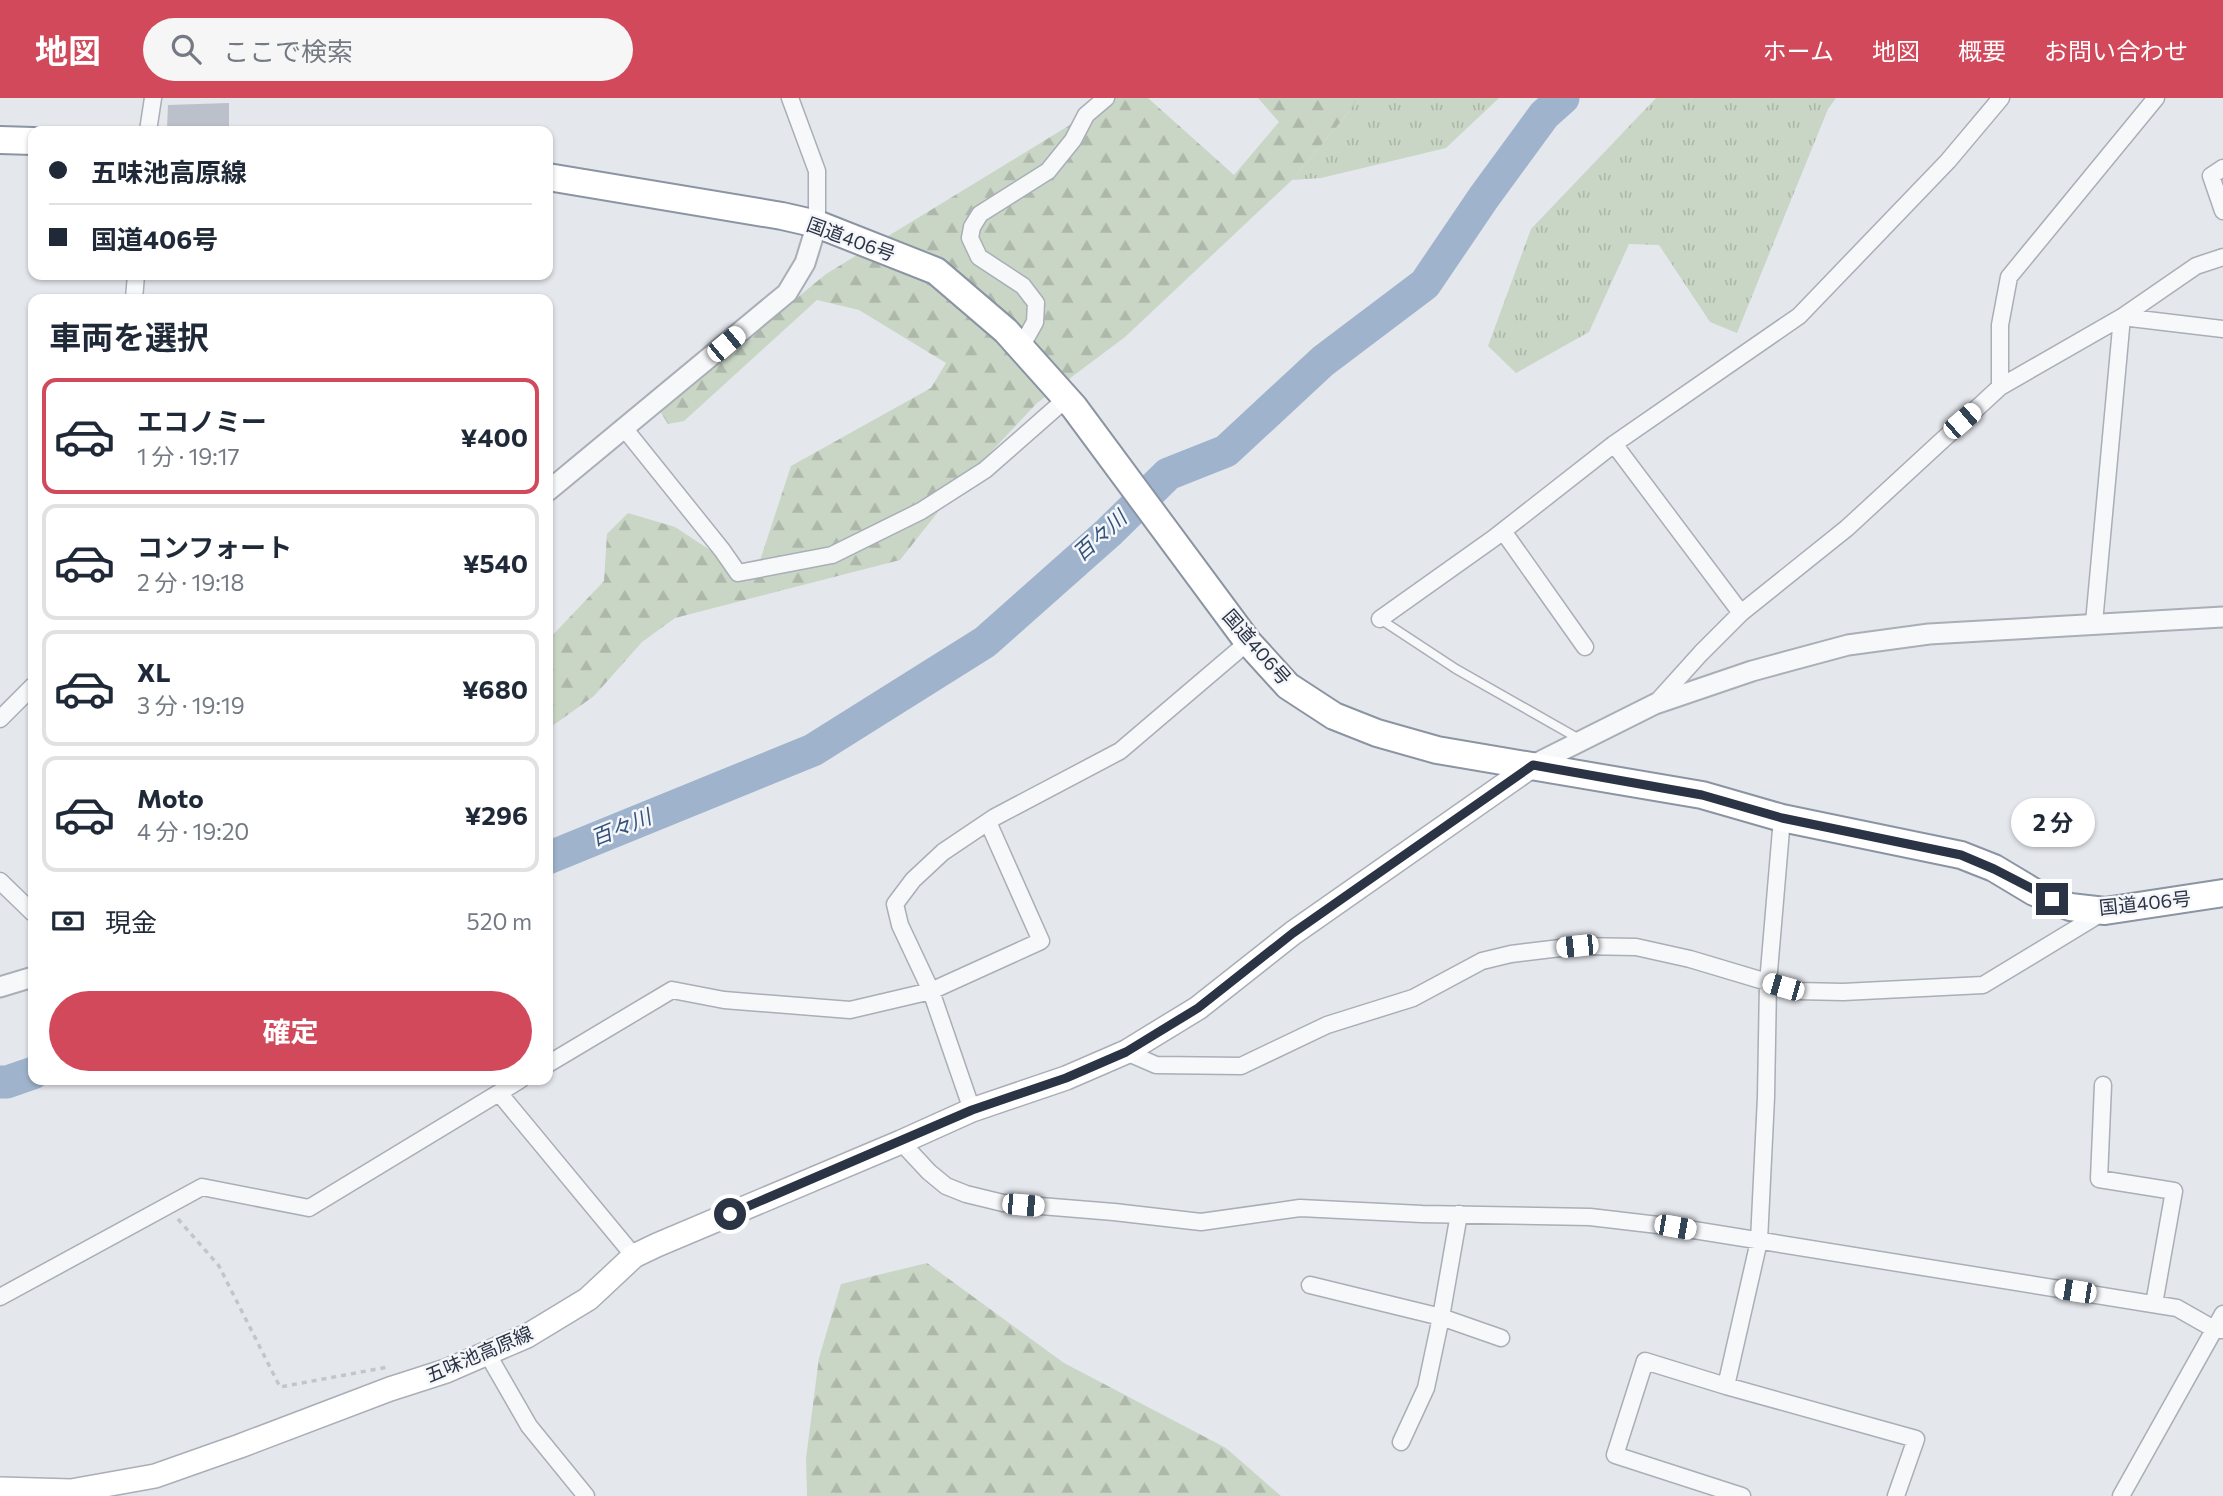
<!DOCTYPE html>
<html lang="ja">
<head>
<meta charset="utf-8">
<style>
	:root { --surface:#fff; --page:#f6f6f7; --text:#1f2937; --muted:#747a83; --line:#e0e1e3; --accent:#d1495b }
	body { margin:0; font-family:Commissioner,"Noto Sans JP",sans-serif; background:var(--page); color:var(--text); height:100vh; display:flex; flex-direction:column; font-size:26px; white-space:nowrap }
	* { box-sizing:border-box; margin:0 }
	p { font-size:23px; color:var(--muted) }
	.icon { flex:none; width:38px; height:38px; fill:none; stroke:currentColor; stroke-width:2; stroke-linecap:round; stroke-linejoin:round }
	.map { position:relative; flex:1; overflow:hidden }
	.sheet { position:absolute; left:28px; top:196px; width:525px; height:791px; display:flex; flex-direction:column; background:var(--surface); border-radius:14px; box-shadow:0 2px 5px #0004 }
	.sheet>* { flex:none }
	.top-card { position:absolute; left:28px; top:28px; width:525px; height:154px; border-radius:14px; box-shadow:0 2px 5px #0004; display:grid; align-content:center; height:154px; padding:0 21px; background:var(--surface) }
	.end { position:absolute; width:32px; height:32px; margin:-16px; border:9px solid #2b3445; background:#fff; box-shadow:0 0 0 4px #fff }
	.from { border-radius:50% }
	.bubble { position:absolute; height:49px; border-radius:24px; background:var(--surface); box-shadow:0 2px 5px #0004; font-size:23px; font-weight:700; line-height:49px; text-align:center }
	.car { position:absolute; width:21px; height:42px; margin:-21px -10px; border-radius:9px; box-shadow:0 0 5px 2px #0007; background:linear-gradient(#fff 24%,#345 0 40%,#fff 0 76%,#345 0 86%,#fff 0) }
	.top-card b { display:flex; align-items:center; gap:24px; height:66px; font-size:26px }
	.top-card b+b { border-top:2px solid var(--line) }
	.top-card i { width:18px; height:18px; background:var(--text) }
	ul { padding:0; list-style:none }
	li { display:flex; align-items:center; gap:21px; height:116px; margin:0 14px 10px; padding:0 7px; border:4px solid var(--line); border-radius:14px }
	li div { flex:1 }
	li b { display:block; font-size:26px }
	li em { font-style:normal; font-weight:700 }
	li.on { border-color:var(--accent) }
	li>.icon { width:63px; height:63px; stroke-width:1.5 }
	h2 { padding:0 21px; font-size:32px; line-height:84px }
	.pay { display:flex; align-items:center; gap:18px; height:77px; padding:0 21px; font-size:26px }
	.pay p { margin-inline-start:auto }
	.cta { display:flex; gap:14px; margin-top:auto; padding:14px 21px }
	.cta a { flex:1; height:80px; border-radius:42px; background:var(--accent); color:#fff; font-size:28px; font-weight:700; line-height:80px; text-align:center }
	header { display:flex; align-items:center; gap:42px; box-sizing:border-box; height:98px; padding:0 35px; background:var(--accent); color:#fff }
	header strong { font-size:33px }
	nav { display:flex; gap:38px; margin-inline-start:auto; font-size:24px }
	.search { width:490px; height:63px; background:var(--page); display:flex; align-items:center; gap:18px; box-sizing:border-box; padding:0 24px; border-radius:38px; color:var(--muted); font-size:26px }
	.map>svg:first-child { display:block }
</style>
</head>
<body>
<header>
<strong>地図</strong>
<div class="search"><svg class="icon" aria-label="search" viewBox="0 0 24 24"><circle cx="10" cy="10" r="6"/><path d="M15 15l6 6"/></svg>ここで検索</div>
<nav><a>ホーム</a><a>地図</a><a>概要</a><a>お問い合わせ</a></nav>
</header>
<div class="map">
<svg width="2223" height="1398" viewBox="0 0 2223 1398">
	<defs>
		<pattern id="grass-tufts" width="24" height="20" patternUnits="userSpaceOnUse" patternTransform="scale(1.75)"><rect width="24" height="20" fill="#c9d6c5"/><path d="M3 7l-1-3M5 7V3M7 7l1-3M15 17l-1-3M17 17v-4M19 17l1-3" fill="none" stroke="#adb8ab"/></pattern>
		<pattern id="forest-firs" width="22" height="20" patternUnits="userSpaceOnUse" patternTransform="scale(1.75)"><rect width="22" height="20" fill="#c9d6c5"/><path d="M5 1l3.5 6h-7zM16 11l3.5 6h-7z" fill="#adb8ab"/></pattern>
	</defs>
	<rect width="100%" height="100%" fill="#e4e7ec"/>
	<!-- grass -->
	<path fill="url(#grass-tufts)" d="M1358 0H1499L1446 50 1321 80 1292 82 1348 15Z
		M1656 0H1836L1828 11 1737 235 1710 224 1659 147 1629 146 1589 234 1516 275 1488 248 1531 131Z"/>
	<!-- forest -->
	<path fill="url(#forest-firs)" d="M1114 0H1148L1234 77 1279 24 1258 0H1358L1348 15 1292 82 1125 239 1037 305 957 390 900 462 675 520 642 544 594 598 548 631V542L604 483 607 436 628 415 675 429 754 481 791 368 931 290 946 265 859 212 817 202 684 323 668 326 660 313 826 176Z
		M927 1165 1064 1265 1226 1350 1281 1398H807L806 1360 819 1260 841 1186Z"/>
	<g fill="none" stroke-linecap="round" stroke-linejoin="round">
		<!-- river -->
		<path stroke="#9fb4cc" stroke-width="33" d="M548 760 813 652 985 544 1109 434 1168 376 1226 353 1323 263 1425 186 1484 99 1544 17 1563 0
			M0 984H7L33 975"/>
	</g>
	<!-- building -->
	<path fill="#bbc0ca" d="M229 5V29L167 31 168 7Z"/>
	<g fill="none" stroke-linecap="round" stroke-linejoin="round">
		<!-- service casing -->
		<g stroke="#a9aeb7" stroke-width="11">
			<path id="service" d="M1380 521 1456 571 1581 642"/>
		</g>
		<!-- minor casing -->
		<g stroke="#a9aeb7" stroke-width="19">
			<path id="minor" d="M790 0 817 73V126
				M148 33 153 0
				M2223 70 2211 78 2223 113
				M134 201 136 177
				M2122 219 2223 231
				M1021 249 1035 224 1036 205 1023 188 979 159 970 140 972 129 980 116 1048 73 1073 42 1086 17 1106 0
				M2000 289V227L2009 179 2156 0
				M624 330 722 452 738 475 832 457 921 413 985 372 1067 300
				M1614 346 1741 515
				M1503 433 1585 549
				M1380 521 1494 440 1614 346 1799 218 1948 63 2001 0
				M2094 525 2122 219
				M1655 606 1701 555 1741 515 1847 430 2000 289 2122 219 2196 168 2223 159
				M0 621 33 588
				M0 783 33 815
				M1126 954 1156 967 1241 968 1327 927 1413 900 1482 863 1511 856 1577 848 1636 849 1690 861 1797 893 1843 894 1983 887 2105 813
				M548 966 672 892 724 902 850 912 931 893 1041 843 988 724
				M2103 987 2099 1081 2174 1093 2154 1206
				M499 995 634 1158
				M972 1012 931 893 900 827 895 806 913 782 943 754 995 719 1120 653 1248 544
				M901 1044 929 1074 946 1088 966 1096 1003 1105 1114 1114 1201 1124 1300 1110 1422 1116 1590 1119 1675 1129 2177 1210 2214 1231 2223 1232
				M1310 1187 1441 1219 1501 1240
				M0 1199 202 1089 309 1110 520 982
				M487 1255 529 1328 586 1398
				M1726 1288 1916 1341 1896 1398
				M1401 1344 1426 1290 1441 1219 1459 1116
				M1742 1398 1615 1357 1645 1263 1726 1288 1759 1143 1766 999 1768 885 1782 720
				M2121 1398 2223 1216"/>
		</g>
		<!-- tertiary casing -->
		<g stroke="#a9aeb7" stroke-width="23">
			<path id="tertiary" d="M548 393 787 195 805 165 817 126
				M1533 667 1655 606 1752 573 1848 547 1929 536 2223 519
				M0 889 33 879"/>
		</g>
		<!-- secondary casing -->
		<g stroke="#a9aeb7" stroke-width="26">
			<path id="secondary" d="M0 1391 71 1393 155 1378 240 1348 390 1291 446 1273 527 1238 588 1201 634 1158 657 1147 901 1044 972 1012 1066 980 1126 954 1198 910 1293 835 1533 667"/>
		</g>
		<!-- trunk casing -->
		<g stroke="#8b94a3" stroke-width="30">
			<path id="trunk" d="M0 42 33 43
				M548 79 782 118 817 126 936 173 1006 233 1074 309 1248 544 1288 588 1334 618 1377 635 1437 652 1702 697 1782 720 1961 757 1994 770 2034 794 2070 809 2105 813 2223 795"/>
		</g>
		<!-- path -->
		<path stroke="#c2c5cb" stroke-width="3.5" stroke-dasharray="5 5" stroke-linecap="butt" d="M178 1121 219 1168 280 1289 388 1269"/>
		<!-- service -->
		<use href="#service" stroke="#f7f8fa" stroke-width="8"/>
		<!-- minor -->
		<use href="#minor" stroke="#f7f8fa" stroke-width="16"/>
		<!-- tertiary -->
		<use href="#tertiary" stroke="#f7f8fa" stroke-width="19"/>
		<!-- secondary -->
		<use href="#secondary" stroke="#fff" stroke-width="23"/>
		<!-- trunk -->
		<use href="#trunk" stroke="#fff" stroke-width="26"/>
	</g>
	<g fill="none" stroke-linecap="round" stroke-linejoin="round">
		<!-- route -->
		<path stroke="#2b3445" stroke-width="9" d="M730 1116 972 1012 1066 980 1126 954 1198 910 1293 835 1533 667 1702 697 1782 720 1961 757 1994 771 2052 801"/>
	</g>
	<g text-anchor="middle" stroke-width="5" stroke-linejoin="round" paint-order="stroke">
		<!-- street labels -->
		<g font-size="19" fill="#2b3445" stroke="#f4f6f9">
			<text transform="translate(851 141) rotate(20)" y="7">国道406号</text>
			<text transform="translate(1257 549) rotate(49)" y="7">国道406号</text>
			<text transform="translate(2145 805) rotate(-6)" y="7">国道406号</text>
			<text transform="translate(479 1256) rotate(-23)" y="7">五味池高原線</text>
		</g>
		<!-- water labels -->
		<g font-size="21" font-style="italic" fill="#34527a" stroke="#f4f6f9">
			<text transform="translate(1100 438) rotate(-42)" y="7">百々川</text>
			<text transform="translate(621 730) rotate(-22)" y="7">百々川</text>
		</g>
	</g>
</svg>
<i class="end from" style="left:730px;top:1116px"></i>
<i class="end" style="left:2052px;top:801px"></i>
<div class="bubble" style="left:2011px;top:700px;width:84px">2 分</div>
<i class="car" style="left:726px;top:246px;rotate:50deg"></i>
<i class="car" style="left:1962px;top:323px;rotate:49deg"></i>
<i class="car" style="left:1577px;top:848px;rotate:264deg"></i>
<i class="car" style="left:1783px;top:889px;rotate:286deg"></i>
<i class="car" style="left:1023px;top:1107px;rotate:95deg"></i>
<i class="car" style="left:1675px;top:1129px;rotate:100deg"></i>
<i class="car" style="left:2075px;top:1193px;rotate:279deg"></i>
<div class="top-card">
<b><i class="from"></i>五味池高原線</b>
<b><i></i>国道406号</b>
</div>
<section class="sheet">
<h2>車両を選択</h2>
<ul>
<li class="on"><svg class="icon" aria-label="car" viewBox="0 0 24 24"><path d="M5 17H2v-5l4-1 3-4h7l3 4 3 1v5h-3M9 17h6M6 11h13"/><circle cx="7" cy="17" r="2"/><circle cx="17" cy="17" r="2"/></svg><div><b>エコノミー</b><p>1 分 · 19:17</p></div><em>¥400</em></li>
<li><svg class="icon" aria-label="car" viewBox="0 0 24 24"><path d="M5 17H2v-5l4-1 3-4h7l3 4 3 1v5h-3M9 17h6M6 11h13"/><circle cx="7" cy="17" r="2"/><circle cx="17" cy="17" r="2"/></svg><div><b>コンフォート</b><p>2 分 · 19:18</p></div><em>¥540</em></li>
<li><svg class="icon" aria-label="car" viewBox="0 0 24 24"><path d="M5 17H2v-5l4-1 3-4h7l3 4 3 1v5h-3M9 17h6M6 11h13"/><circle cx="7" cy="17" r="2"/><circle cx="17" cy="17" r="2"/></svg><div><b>XL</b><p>3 分 · 19:19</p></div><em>¥680</em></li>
<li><svg class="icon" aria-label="car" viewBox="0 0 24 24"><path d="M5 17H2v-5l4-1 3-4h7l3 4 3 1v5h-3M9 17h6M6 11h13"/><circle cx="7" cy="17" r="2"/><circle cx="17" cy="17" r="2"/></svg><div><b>Moto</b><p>4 分 · 19:20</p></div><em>¥296</em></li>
</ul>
<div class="pay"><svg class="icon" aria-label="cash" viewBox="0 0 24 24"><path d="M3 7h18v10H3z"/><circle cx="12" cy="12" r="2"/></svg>現金<p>520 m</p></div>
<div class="cta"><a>確定</a></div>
</section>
</div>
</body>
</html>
